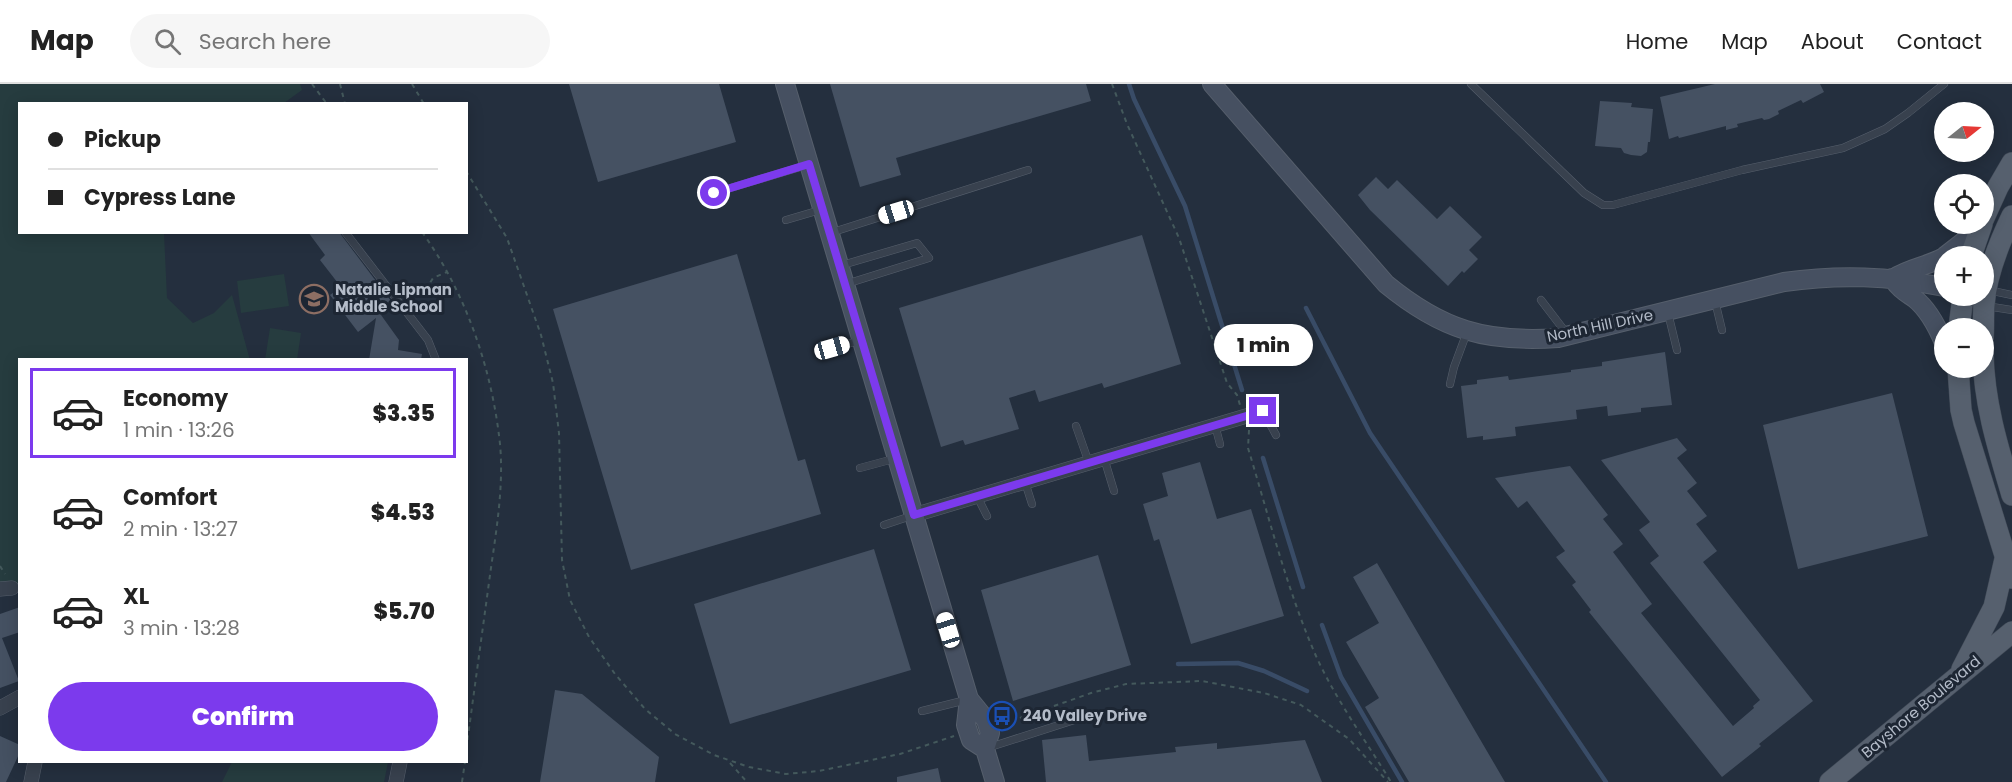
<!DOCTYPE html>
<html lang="en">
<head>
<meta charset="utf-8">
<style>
	:root { --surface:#fff; --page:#f6f6f6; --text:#222; --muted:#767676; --line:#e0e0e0; --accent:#7c3aed }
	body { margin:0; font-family:Poppins,sans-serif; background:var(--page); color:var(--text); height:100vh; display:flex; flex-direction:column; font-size:22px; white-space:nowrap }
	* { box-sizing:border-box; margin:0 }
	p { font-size:20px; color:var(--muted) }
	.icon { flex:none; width:33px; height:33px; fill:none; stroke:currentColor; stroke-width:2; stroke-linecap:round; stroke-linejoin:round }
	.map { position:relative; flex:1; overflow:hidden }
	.details { position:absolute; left:18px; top:274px; width:450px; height:405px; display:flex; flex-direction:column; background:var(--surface); border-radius:0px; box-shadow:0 3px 15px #0003 }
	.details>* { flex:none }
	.guide { position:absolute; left:18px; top:18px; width:450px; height:132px; border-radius:0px; box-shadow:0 3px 15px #0003; display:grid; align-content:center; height:132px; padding:0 30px; background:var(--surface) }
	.needle { width:39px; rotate:72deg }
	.buttons { position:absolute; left:1934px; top:18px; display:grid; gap:12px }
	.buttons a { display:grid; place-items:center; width:60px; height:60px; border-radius:50%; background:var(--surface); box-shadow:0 3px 15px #0003; font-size:30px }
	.end { position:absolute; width:27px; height:27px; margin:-14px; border:8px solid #7c3aed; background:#fff; box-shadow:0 0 0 3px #fff }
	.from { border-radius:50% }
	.bubble { position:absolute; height:42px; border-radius:21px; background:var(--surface); box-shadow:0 3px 15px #0003; font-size:20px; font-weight:800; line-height:42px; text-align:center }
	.car { position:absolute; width:18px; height:36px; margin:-18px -9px; border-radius:8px; box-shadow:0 0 4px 2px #0007; background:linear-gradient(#fff 24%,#345 0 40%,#fff 0 76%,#345 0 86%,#fff 0) }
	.guide b { display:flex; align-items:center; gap:21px; height:57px; font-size:22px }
	.guide b+b { border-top:2px solid var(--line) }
	.guide i { width:15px; height:15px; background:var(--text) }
	ul { padding:10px 0 0; list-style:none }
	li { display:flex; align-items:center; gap:18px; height:90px; margin:0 12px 9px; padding:0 18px; border:3px solid transparent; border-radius:0px }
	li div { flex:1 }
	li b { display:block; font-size:22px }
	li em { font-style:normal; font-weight:800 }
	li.selected { border-color:var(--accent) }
	li>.icon { width:54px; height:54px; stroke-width:1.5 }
	.cta { display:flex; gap:12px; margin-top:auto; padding:12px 30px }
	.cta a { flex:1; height:69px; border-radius:36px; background:var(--accent); color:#fff; font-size:24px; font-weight:800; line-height:69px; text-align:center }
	header { display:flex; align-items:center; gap:36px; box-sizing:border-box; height:84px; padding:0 30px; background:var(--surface); border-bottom:2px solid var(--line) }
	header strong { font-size:28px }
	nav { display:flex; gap:33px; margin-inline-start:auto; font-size:21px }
	.search { width:420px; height:54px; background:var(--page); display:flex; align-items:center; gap:15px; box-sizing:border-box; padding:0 21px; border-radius:33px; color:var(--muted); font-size:22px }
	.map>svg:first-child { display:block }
</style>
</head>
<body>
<header>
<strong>Map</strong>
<div class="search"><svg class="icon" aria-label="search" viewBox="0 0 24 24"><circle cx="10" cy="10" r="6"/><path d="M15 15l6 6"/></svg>Search here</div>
<nav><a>Home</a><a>Map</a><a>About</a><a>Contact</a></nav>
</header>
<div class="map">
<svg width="2012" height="698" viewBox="0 0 2012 698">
	<rect width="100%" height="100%" fill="#242f3e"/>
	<!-- green -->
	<path fill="#263c3f" d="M0 0H300L302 6 284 19 20 20V148L164 149 167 214 193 239 214 229 232 211 250 276H20L19 501 0 507Z
		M284 190 289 222 241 229 237 197Z
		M270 244 301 249 297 276H265Z
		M232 678H388L384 698H222Z"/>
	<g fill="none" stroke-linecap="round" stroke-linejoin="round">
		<!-- stream -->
		<path stroke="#394c67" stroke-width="4.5" d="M1129 0 1134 15 1185 122 1242 306
			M1306 224 1370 349 1606 698
			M1263 374 1303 503
			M1322 541 1341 593 1402 698
			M1178 580 1238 579 1264 587 1307 607"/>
	</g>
	<!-- building -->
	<path fill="#455162" d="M569 0H719L736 58 598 98Z
		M830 0H1086L1091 17 896 74 901 91 860 103Z
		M1715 0H1820L1824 8 1803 19 1801 16 1778 27 1779 30 1769 35 1764 36 1762 34 1737 40 1738 43 1726 46V42L1679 54 1678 52 1669 55 1660 13Z
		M1600 17 1632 19 1631 23 1653 25 1650 58H1648L1647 68 1641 72 1631 71 1624 69 1621 64 1595 62Z
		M1376 93 1388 105 1397 96 1437 135 1450 122 1482 153 1469 166 1478 175 1464 189 1462 187 1448 202 1370 126 1358 111Z
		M308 148H339L394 221 381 231 399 256 398 266 422 270 421 276H369L376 234 358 248 330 211 341 203 320 176 325 171Z
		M1142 151 1181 280 1104 304 1102 299 1039 318 1035 306 1009 314 1019 345 965 361 963 356 941 363 899 224Z
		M737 170 798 377 805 375 821 430 631 486 553 225Z
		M1665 268 1672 321 1641 324V328L1608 332 1607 322 1576 326 1577 335 1515 343 1516 352 1483 356V352L1467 354 1461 302 1477 300V296L1508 292 1509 296 1571 288V286L1602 282V278Z
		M1892 309 1928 452 1798 485 1763 341Z
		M1677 354 1687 366 1677 374 1697 399 1687 407 1707 432 1696 440 1717 467 1703 478 1813 617 1759 660 1761 662 1722 693 1589 528 1591 526 1572 501 1576 498 1556 473 1565 467 1527 417 1518 424 1495 394 1570 382 1608 431 1603 435 1623 460 1613 468 1652 520 1641 529 1733 642 1754 624 1753 622 1760 616 1650 479 1659 472 1639 446 1650 438 1601 376Z
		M1200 378 1217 435 1251 425 1284 532 1191 560 1159 455 1154 457 1143 420 1168 412 1162 389Z
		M874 465 911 586 730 640 694 520Z
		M1098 471 1131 581 1013 617 981 506Z
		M1377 479 1505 698H1409L1365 623 1379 614 1346 558 1379 539 1353 493Z
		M20 523V548L2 554 19 597 0 604V530Z
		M555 606 582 610 659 673 655 698H540Z
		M1086 651 1089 677 1176 668 1175 663 1217 659V665L1305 656 1322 698H1046L1042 656Z
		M0 652 20 661V668L6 698H0Z
		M938 684 941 698H897V693Z"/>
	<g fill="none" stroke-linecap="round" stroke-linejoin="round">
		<!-- lane casing -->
		<g stroke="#565f6c" stroke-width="8">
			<path id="lane" d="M1471 0 1584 109 1603 121H1613L1742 86 1843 64 1885 45 1908 29 1944 0
				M714 109 807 81
				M786 136 820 126
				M345 148 428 256 436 276
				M830 149 1028 86
				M839 182 917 159 929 174 846 200
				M1988 206 2012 211
				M1541 216 1567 250
				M1715 217 1722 246
				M1986 222 2012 226
				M1668 229 1677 266
				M833 264 862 256
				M1450 300 1454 283 1467 248
				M1263 327 1276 351
				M1215 341 1220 360
				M1076 342 1089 379
				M1104 374 1114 407
				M860 384 897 374
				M1025 398 1032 420
				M977 412 987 432
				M884 441 914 431
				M922 627 966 616
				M987 664 1090 631"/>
		</g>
		<!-- street casing -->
		<g stroke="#565f6c" stroke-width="15">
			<path id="street" d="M914 431 1263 327
				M0 505 12 504
				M0 624 20 613
				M31 698 35 678
				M396 698 400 678"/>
		</g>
		<!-- secondary casing -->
		<g stroke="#565f6c" stroke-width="20">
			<path id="secondary" d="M785 0 969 615 966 641 971 656 985 665
				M1212 0 1386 200C1442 246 1486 259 1558 254L1784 198C1840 190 1888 192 1944 203
				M1945 172 1963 158 1978 140
				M1892 194C1900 205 1904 207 1914 214 1928 225 1937 242 1944 259
				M1894 194C1909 184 1928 182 1944 173
				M969 615 986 636 990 649 985 665 995 698"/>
		</g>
		<!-- primary casing -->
		<g stroke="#414a57" stroke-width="22">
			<path id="primary" d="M1983 136 1998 103 2012 79
				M1971 172 1982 140
				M1959 244 1963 212
				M1983 254C1984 243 1983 232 1984 221 1986 191 1999 159 2012 132
				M1983 270C1984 319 1998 364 2012 411
				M1958 284 1961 326 1964 339 2012 494
				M1962 585 1994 523 2005 475
				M1830 698 2012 548"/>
		</g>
		<!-- path -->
		<path stroke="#44595c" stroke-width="2" stroke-dasharray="4.5 4.5" stroke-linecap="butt" d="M312 0 327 20
			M340 0 345 20
			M412 0 424 20
			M1112 0 1127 40 1179 154 1227 299 1237 311 1240 321
			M466 87 507 154 541 251 553 299 559 349 562 476 570 516 589 553 615 590 645 625 675 650 714 671 749 683 786 690 819 687 900 670 954 652
			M422 148C466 209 492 285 500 360 504 403 496 448 490 491 482 550 474 608 466 667
			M409 212 425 207 433 194 447 188
			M1249 346 1248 364C1269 433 1287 506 1316 572 1336 616 1366 657 1391 698
			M0 482 5 490
			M1003 640 1091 609 1126 600 1202 597 1264 609 1301 621 1349 655 1388 698
			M730 679 747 698
			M462 698 465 678"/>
		<!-- lane -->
		<use href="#lane" stroke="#38414e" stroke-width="7"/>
		<!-- street -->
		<use href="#street" stroke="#38414e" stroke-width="14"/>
		<!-- secondary -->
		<use href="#secondary" stroke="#465061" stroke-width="18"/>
		<!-- primary -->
		<use href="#primary" stroke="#56606e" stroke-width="21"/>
	</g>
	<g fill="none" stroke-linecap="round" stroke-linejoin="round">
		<!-- route -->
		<path stroke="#7c3aed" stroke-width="8" d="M714 109 809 80 914 431 1263 327"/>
	</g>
	<!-- icons -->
	<defs>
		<g id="school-ring" transform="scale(1.5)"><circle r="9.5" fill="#1d2633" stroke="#8d6e63" stroke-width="1.5"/><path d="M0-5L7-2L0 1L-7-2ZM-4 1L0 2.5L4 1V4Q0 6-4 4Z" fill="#8d6e63"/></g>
		<g id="bus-ring" transform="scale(1.5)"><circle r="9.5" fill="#1d2633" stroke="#1a4fb4" stroke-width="1.5"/><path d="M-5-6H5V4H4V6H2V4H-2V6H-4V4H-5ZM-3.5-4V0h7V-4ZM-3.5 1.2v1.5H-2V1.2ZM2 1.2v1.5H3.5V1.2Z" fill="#1a4fb4"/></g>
	</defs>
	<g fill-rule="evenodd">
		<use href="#school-ring" x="314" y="215"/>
		<use href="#bus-ring" x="1002" y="632"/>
	</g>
	<g text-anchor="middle" stroke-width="6" stroke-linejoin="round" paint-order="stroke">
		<!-- poi labels -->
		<g font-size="15" font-weight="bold" fill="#b4bcc9" stroke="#1d2633" text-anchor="start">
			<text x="335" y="211">Natalie Lipman<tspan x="335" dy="17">Middle School</tspan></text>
			<text x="1023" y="637">240 Valley Drive</text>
		</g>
		<!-- street labels -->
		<g font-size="15" fill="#b4bcc9" stroke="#1d2633">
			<text transform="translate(1600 242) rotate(-12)" y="5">North Hill Drive</text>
			<text transform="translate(1921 623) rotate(-40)" y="5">Bayshore Boulevard</text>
		</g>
	</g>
</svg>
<div class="buttons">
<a><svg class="needle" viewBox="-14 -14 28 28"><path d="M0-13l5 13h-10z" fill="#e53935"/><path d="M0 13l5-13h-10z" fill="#767676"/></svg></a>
<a><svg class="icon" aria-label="locate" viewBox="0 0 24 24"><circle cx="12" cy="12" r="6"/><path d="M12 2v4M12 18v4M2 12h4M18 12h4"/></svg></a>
<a>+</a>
<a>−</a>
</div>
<i class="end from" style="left:714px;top:109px"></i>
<i class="end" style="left:1263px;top:327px"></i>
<div class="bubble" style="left:1214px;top:240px;width:99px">1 min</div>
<i class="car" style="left:896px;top:128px;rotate:253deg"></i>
<i class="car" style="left:832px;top:264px;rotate:74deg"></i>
<i class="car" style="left:948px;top:546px;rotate:343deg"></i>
<div class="guide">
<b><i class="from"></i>Pickup</b>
<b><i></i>Cypress Lane</b>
</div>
<section class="details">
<ul>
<li class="selected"><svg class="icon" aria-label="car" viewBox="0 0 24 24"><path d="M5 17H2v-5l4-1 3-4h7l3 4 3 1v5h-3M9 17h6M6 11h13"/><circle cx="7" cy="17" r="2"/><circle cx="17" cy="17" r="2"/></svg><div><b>Economy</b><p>1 min · 13:26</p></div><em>$3.35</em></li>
<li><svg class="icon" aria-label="car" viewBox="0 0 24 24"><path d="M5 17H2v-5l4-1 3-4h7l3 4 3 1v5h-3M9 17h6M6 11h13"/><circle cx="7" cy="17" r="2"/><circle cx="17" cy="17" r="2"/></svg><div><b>Comfort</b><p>2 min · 13:27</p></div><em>$4.53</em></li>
<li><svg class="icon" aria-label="car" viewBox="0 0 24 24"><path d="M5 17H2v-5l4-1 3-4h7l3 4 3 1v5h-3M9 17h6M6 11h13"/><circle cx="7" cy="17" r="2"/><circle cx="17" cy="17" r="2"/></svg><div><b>XL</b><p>3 min · 13:28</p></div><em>$5.70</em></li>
</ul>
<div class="cta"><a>Confirm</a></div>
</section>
</div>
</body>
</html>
